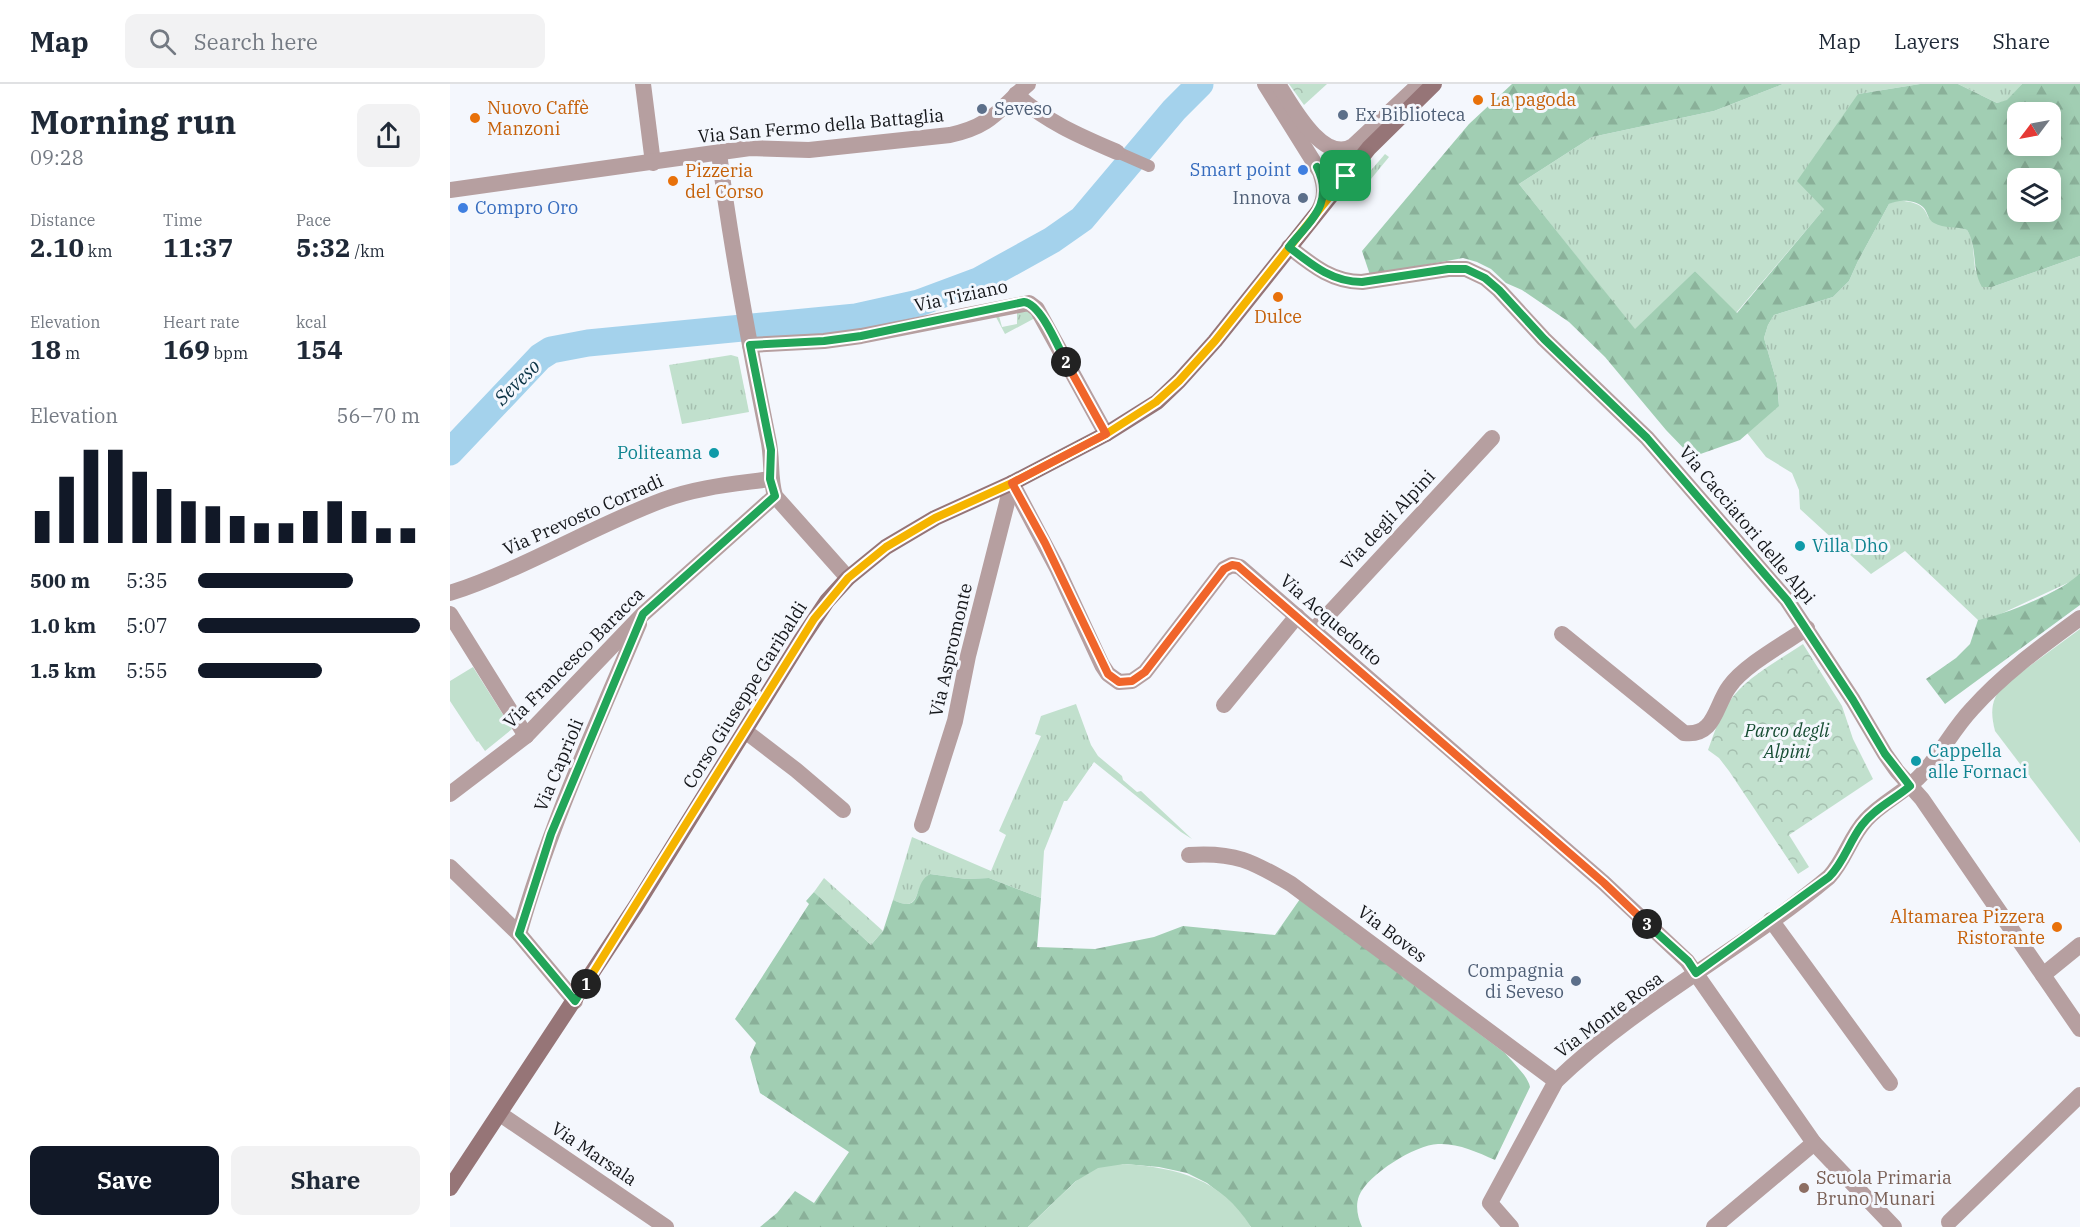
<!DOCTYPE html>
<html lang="en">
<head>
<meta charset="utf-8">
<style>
	body { margin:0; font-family:"IBM Plex Serif",serif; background:#f2f2f3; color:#1f2937; height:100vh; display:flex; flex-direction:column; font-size:22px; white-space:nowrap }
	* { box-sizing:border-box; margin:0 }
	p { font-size:20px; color:#747a83 }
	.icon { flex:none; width:33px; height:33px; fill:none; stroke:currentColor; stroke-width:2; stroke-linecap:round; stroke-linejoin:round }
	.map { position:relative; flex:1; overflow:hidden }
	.details { display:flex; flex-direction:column; background:#fff; width:450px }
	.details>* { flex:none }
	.needle { width:39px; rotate:238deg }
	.buttons { position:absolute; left:1557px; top:18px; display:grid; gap:12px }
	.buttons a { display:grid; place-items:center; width:54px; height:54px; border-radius:12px; background:#fff; box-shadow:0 3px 15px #0003; font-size:30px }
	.pin { position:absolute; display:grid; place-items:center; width:51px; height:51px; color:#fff; margin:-26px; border-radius:12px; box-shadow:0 3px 9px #0006 }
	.km { position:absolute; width:30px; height:30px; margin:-15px; border-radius:50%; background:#222; color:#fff; font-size:16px; line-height:30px; text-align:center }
	.round { display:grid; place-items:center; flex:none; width:63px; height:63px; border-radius:12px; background:#f2f2f3 }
	.summary { display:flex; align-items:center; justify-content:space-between; height:102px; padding:0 30px }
	h1 { font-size:33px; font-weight:700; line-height:45px }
	.stats { display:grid; grid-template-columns:repeat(3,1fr); gap:9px; height:102px; padding:6px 30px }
	.stats div { display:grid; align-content:center }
	.stats b { font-size:26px; font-weight:700 }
	.stats small { font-size:16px; font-weight:400 }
	.stats p { font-size:16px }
	.chart { height:168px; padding:12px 30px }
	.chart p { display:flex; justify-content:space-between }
	.chart svg { width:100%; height:108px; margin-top:6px; stroke:#111827; stroke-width:6 }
	.primary-button { display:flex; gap:12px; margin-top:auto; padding:12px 30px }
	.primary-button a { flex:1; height:69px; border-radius:12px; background:#111827; color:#fff; font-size:24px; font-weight:700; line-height:69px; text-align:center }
	.primary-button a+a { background:#f2f2f3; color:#1f2937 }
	ul { padding:0 30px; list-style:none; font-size:20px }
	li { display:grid; grid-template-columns:96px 72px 1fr; align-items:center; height:45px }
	li i { height:15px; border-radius:8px; background:#111827 }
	header { display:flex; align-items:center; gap:36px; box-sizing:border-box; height:84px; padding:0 30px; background:#fff; border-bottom:2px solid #e0e1e3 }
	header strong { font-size:28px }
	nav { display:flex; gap:33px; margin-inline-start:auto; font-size:21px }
	.search { width:420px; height:54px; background:#f2f2f3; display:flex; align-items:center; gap:15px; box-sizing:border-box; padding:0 21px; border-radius:12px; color:#747a83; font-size:22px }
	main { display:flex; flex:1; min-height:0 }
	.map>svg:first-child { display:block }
	.grass { fill:url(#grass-tufts) }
	.forest { fill:url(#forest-firs); fill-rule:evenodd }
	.park { fill:url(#park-crowns) }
	.pitch { fill:#c1e0cd }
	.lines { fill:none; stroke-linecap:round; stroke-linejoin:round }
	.river { stroke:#a4d2ec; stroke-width:27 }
	.pedestrian { stroke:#b69fa0; stroke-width:12 }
	.minor { stroke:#b69fa0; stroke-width:16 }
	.tertiary { stroke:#b69fa0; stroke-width:16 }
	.secondary { stroke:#967577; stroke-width:16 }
	.split-1-casing { stroke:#fff; stroke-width:12 }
	.split-2-casing { stroke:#fff; stroke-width:12 }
	.split-3-casing { stroke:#fff; stroke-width:12 }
	.split-4-casing { stroke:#fff; stroke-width:12 }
	.split-1 { stroke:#f5b400; stroke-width:8 }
	.split-2 { stroke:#22a559; stroke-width:8 }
	.split-3 { stroke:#f0652b; stroke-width:8 }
	.split-4 { stroke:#22a559; stroke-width:8 }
	.food-dot { fill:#e8710a; stroke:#f4f7fd; stroke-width:2 }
	.service-dot { fill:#5c6f8a; stroke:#f4f7fd; stroke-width:2 }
	.shop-dot { fill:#3f7fe0; stroke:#f4f7fd; stroke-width:2 }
	.culture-dot { fill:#0f9aa8; stroke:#f4f7fd; stroke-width:2 }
	.education-dot { fill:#8d6e63; stroke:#f4f7fd; stroke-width:2 }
	.labels { text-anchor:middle; stroke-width:6; stroke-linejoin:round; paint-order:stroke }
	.food-label { font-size:18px; fill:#c56008; stroke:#f4f7fd; text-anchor:start }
	.service-label { font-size:18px; fill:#4e5e75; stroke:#f4f7fd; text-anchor:start }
	.street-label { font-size:18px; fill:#14161a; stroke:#f4f7fd }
	.shop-label { font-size:18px; fill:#366cbe; stroke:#f4f7fd; text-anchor:end }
	.culture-label { font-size:18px; fill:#0d838f; stroke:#f4f7fd; text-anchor:start }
	.park-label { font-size:18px; font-style:italic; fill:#174d33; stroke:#f4f7fd }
	.education-label { font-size:18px; fill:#785e54; stroke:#f4f7fd; text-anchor:start }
	.water-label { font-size:20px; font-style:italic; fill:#0a3244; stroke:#f4f7fd }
</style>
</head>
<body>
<header>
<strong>Map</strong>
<div class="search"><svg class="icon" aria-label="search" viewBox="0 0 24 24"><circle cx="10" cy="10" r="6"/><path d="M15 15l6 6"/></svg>Search here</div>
<nav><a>Map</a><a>Layers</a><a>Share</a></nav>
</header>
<main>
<section class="details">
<div class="summary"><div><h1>Morning run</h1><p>09:28</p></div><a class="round"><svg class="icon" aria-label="share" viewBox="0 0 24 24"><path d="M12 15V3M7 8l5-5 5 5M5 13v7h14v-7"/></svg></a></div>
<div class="stats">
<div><p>Distance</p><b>2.10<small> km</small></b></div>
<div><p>Time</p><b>11:37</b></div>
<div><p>Pace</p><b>5:32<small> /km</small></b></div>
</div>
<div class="stats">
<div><p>Elevation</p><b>18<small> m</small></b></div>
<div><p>Heart rate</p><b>169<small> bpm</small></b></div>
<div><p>kcal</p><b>154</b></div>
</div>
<div class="chart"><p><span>Elevation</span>56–70 m</p>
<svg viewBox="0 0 160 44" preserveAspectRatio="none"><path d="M5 44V31M15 44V17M25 44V6M35 44V6M45 44V15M55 44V22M65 44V27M75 44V29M85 44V33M95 44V36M105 44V36M115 44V31M125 44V27M135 44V31M145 44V38M155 44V38"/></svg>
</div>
<ul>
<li><b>500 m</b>5:35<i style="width:70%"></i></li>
<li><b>1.0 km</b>5:07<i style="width:100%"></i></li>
<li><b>1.5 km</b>5:55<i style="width:56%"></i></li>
</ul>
<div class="primary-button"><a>Save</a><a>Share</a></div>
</section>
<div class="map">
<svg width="1630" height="1143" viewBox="0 0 1630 1143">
	<defs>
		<pattern id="grass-tufts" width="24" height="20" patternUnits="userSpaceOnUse" patternTransform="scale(1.5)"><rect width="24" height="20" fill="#c1e0cd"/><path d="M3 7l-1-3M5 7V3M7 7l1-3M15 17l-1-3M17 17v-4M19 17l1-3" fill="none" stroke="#a5bfaf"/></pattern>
		<pattern id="forest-firs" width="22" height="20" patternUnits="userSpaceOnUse" patternTransform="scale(1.5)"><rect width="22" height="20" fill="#a1ceb3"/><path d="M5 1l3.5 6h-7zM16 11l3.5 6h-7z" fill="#8ab099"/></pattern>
		<pattern id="park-crowns" width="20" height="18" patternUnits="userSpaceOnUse" patternTransform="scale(1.5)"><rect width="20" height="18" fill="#c1e0cd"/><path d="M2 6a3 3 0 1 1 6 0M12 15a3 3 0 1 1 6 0" fill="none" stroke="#a5bfaf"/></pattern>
	</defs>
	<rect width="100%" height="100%" fill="#f4f7fd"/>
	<g class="grass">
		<path d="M1333,0H1470L1408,10L1375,124L1286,229L1245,187L1185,246L1069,100L1142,53L1264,27Z"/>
		<path d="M1508,0H1572L1557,17L1547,19Z"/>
		<path d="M935,70L939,73L903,117L898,113Z"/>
		<path d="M1446,116C1461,118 1473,118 1478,133L1496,142L1508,143L1517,146L1522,154L1525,185L1533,203H1542L1630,172V489L1624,496L1542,534L1528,536L1455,467L1421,490L1350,425L1349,406L1342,389L1316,373L1297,349L1329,321L1327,299L1314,254L1318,241L1324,231L1383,213L1399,197L1408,177L1439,120Z"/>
		<path d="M578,226L585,234L555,250L546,233L549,232L552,243L567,240V228Z"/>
		<path d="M281,271L288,273L299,328L232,340L219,281Z"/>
		<path d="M626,620L641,661L648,672L672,692L673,696L687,708L691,707L742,755L731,748L644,678L617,717H614L594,767L591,814L539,794L516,795L480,790C462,803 473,830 443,816L462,753L541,787L556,751L549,747L591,652L585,650L591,632Z"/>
		<path d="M374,794L433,847L421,861L364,808Z"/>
	</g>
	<g class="forest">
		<path d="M1062,0H1333L1264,27L1142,53L1069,100L1185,245L1245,187L1287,229L1374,125L1347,97L1408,10L1470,0H1508L1547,19L1557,16L1572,0H1630V172L1542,203H1532C1521,185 1528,163 1517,146C1507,142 1494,145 1484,139C1478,136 1478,129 1474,124C1466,115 1448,115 1439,120L1408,177L1399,197L1383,213L1324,231L1318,241L1314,254L1327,299L1329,322L1290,356L1242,373L1216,346L1155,273L1119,238L1072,206L1056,199L1041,185L1027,178L1013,174L920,191L912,167L1019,40ZM1568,28H1600V62H1568ZM1568,94H1600V128H1568Z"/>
		<path d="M1630,489V521L1495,620L1476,595L1506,574L1520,560L1528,536C1552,532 1614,507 1630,489Z"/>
		<path d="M480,790L516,795L539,794L591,814L587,863L645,865L704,853L733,842L825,851L850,815L1055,969C1063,979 1078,992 1080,1003L1045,1076C1027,1068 1008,1059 988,1060C965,1061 918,1090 909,1112C905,1122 908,1134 912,1143H801L777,1115L757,1099L737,1089L709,1083L674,1080L626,1097L578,1143H310L327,1129L345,1107L364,1119L399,1068L310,1009L300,973L306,959L285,935L359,820L356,817L364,808L421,861L433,847L443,816C475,831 461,800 480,790Z"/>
	</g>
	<g class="park">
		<path d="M839,0H877L854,21Z"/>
		<path d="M1353,560L1392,622L1403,655L1423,695L1339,751L1359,783L1348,790L1279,687L1269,674L1258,666C1264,650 1269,633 1279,618C1296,593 1328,577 1353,560Z"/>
	</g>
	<g class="pitch">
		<path d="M1630,545V759L1545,647C1540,627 1541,614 1555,600Z"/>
		<path d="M23,583L62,645L35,667L28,657L27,658L0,617V597Z"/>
		<path d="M674,1080C728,1084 770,1094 801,1143H578L626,1097L648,1084Z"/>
	</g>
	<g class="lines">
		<path class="river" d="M0,368L90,273L101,266L138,259L406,233L469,219L528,197L602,156L632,135L724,26L750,0"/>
		<path class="pedestrian" d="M667,68L699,82"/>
		<g class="minor">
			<path d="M193,0L203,79"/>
			<path d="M566,10C594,37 632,53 667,68"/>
			<path d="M269,69C281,164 299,259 318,354C323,375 319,391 325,412L398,494"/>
			<path d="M0,106L300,64L359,66L500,51C542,42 548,26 578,0"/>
			<path d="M300,261L374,257L411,252L579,219L587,225L656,350"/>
			<path d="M562,399L607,484L652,581L658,590L669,598L682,597L695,588L774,485L782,481L790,483L1154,799L1237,877L1364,1059L1444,1143"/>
			<path d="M0,509C74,485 141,443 213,416C247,403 285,400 320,395"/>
			<path d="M0,530L76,652"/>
			<path d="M864,546L1042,354"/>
			<path d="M1112,550L1234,649C1265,653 1265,622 1279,603C1293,582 1335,559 1357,544"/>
			<path d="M774,621L847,532"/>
			<path d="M295,647L346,686L393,726"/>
			<path d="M0,710L76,652L193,530L325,412"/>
			<path d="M472,741L505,637L518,572L562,399"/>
			<path d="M739,771C785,768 802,777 841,800L1106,997"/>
			<path d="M0,783L69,850L125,917"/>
			<path d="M1321,836L1440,999"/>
			<path d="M69,850C99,743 146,642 189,540"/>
			<path d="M1593,891L1630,861"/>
			<path d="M50,1030L216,1143"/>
			<path d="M1499,1138L1630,1011"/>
			<path d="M1061,1143L1040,1119L1106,997C1188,918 1292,866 1379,793C1395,776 1400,753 1416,736C1432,718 1456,708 1472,690C1491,670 1503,645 1522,625C1554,589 1592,562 1630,534"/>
			<path d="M1264,1143L1364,1059"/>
		</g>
		<g class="tertiary">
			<path d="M815,0L870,88C875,102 876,112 869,126"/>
			<path d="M828,0C841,20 873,81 903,62L962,7L974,0"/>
			<path d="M839,163C862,181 882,198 912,198L998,185H1016L1035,194L1049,206L1094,255L1197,354L1337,516L1403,616L1435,670L1447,687L1472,715L1630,945"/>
		</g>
		<path class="secondary" d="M0,1104L186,822L351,556L377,517L398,494L436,463L485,434L562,399L656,350L707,318L729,297L765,257L919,64L984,0"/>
	</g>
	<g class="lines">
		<g class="split-1-casing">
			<path id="split-1" d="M136,900L364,535L398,494L436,463L485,434L562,399L656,350L706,318L729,297L765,257L896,92"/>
		</g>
		<g class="split-2-casing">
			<path id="split-2" d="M136,900L125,917L69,850L101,750L193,530L325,412L320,395L321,366L300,261L374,257L411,252L574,218C591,220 608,263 616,278"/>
		</g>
		<g class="split-3-casing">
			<path id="split-3" d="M616,278L656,350L562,399L595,459L658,590L669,598L682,597L695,588L774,485L782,481L788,482L1154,799L1197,840"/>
		</g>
		<g class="split-4-casing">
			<path id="split-4" d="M896,92C883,102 874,95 867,83C885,119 860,137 839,163C862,181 882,198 912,198L998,185H1016L1035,194L1049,206L1094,255L1197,354L1337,516L1403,616L1435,670L1460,702C1445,715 1425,724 1412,741C1399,758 1394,778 1379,793L1246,889L1238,877L1197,840"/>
		</g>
		<use href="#split-1" class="split-1"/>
		<use href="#split-2" class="split-2"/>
		<use href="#split-3" class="split-3"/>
		<use href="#split-4" class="split-4"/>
	</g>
	<g class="food-dot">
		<circle cx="1028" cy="16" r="6"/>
		<circle cx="25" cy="34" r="6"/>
		<circle cx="223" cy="97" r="6"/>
		<circle cx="828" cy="213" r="6"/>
		<circle cx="1607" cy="843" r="6"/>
	</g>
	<g class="service-dot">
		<circle cx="532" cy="25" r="6"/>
		<circle cx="893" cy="31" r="6"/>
		<circle cx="853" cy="114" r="6"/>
		<circle cx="1126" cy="897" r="6"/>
	</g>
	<g class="shop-dot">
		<circle cx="853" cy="86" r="6"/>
		<circle cx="13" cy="124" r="6"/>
	</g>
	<g class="culture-dot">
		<circle cx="264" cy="369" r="6"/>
		<circle cx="1350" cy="462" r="6"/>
		<circle cx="1466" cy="677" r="6"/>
	</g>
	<circle class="education-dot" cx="1354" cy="1104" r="6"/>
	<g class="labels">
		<g class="food-label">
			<text x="1040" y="22">La pagoda</text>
			<text x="37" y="30">Nuovo Caffè<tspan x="37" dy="21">Manzoni</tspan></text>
			<text x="235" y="93">Pizzeria<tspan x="235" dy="21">del Corso</tspan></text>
			<text x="828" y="239" text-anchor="middle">Dulce</text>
			<text x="1595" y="839" text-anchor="end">Altamarea Pizzera<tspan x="1595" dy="21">Ristorante</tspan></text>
		</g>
		<g class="service-label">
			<text x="544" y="31">Seveso</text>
			<text x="905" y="37">Ex Biblioteca</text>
			<text x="841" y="120" text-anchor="end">Innova</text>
			<text x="1114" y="893" text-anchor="end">Compagnia<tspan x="1114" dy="21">di Seveso</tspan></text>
		</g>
		<g class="street-label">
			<text transform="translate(371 42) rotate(-5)" y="6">Via San Fermo della Battaglia</text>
			<text transform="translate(511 212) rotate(-12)" y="6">Via Tiziano</text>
			<text transform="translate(133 431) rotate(-24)" y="6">Via Prevosto Corradi</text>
			<text transform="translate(938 436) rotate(-47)" y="6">Via degli Alpini</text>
			<text transform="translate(1297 441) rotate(50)" y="6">Via Cacciatori delle Alpi</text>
			<text transform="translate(881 536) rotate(41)" y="6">Via Acquedotto</text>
			<text transform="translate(501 566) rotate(-77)" y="6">Via Aspromonte</text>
			<text transform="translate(124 574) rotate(-45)" y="6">Via Francesco Baracca</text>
			<text transform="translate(295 611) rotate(-58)" y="6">Corso Giuseppe Garibaldi</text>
			<text transform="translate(109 681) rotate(-67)" y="6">Via Caprioli</text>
			<text transform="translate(942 850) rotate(37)" y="6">Via Boves</text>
			<text transform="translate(1159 931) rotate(-37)" y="6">Via Monte Rosa</text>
			<text transform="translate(144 1070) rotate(34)" y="6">Via Marsala</text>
		</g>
		<g class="shop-label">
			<text x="841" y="92">Smart point</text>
			<text x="25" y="130" text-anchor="start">Compro Oro</text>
		</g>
		<g class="culture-label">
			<text x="252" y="375" text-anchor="end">Politeama</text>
			<text x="1362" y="468">Villa Dho</text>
			<text x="1478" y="673">Cappella<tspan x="1478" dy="21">alle Fornaci</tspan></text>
		</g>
		<g class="park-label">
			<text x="1337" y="653">Parco degli<tspan x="1337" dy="21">Alpini</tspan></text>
		</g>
		<g class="education-label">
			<text x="1366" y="1100">Scuola Primaria<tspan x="1366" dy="21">Bruno Munari</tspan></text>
		</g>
		<g class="water-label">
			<text transform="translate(67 298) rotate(-45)" y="7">Seveso</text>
		</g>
	</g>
</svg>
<div class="buttons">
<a><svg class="needle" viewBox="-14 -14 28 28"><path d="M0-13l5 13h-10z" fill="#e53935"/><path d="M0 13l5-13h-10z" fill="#747a83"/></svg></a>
<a><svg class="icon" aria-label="layers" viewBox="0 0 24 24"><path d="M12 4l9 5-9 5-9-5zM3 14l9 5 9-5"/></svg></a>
</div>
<div class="pin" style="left:896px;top:92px;background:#1e9e55"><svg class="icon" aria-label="arrive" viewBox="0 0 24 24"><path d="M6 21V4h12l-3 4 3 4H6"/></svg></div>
<b class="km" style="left:136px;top:900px">1</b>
<b class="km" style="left:616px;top:278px">2</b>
<b class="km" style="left:1197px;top:840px">3</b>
</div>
</main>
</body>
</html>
